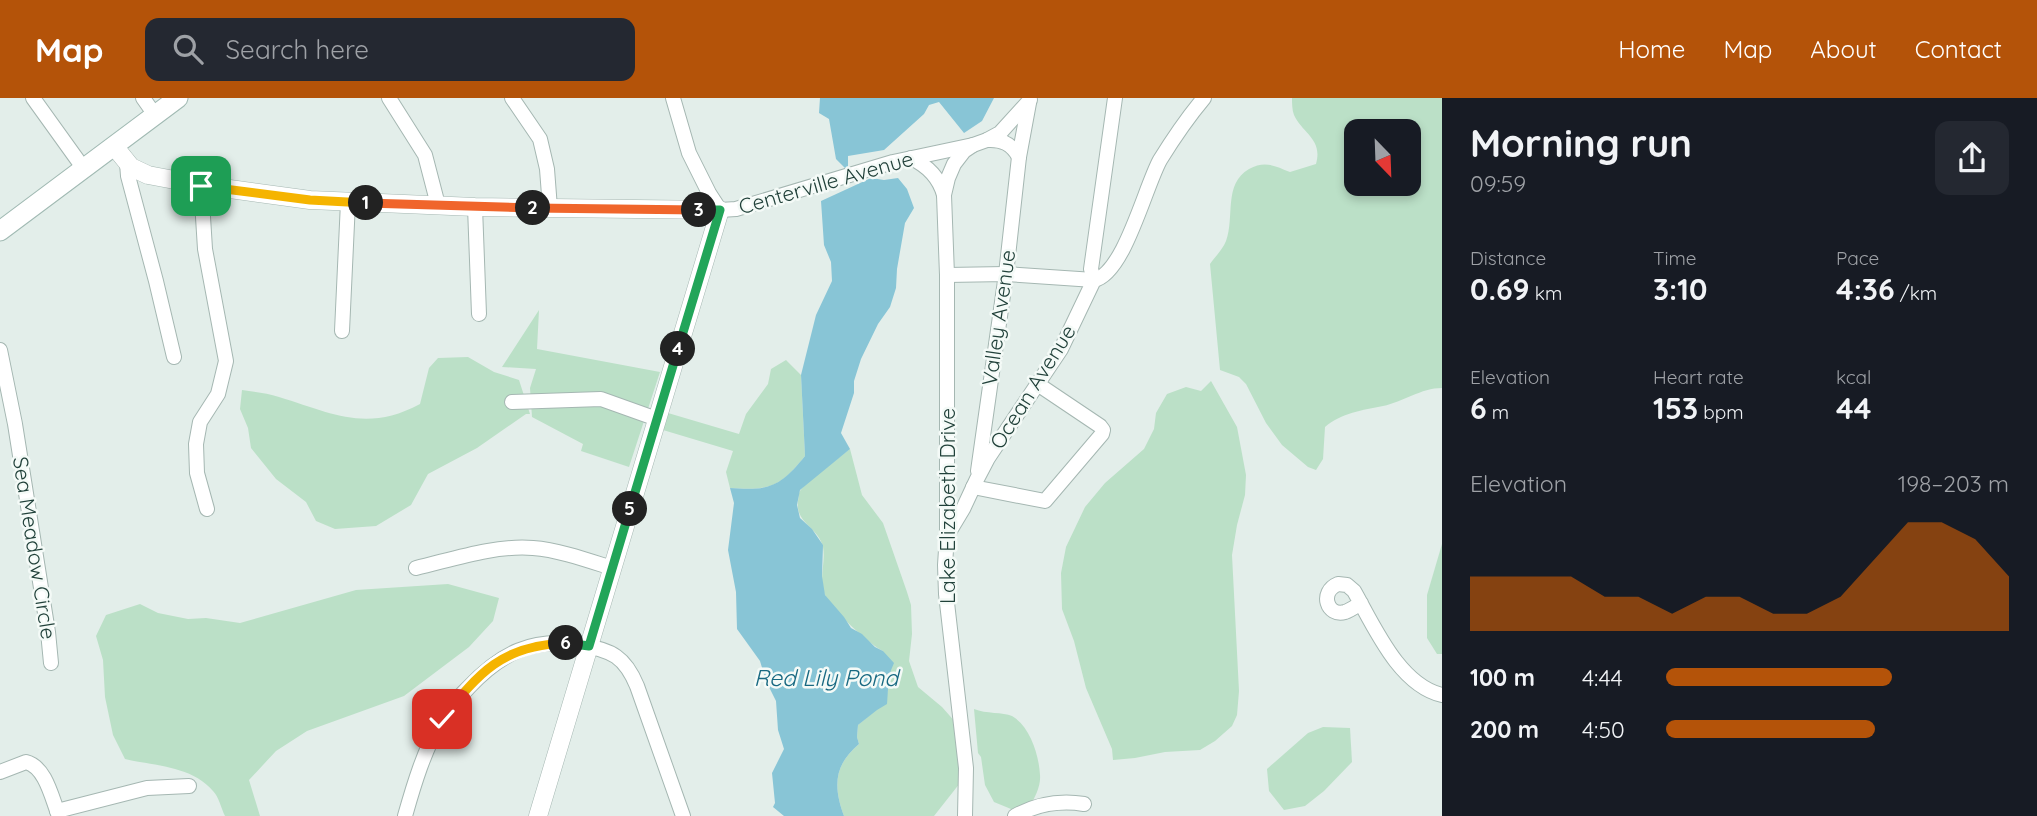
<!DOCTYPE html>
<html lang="en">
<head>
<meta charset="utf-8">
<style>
	body { margin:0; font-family:Quicksand,sans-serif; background:#242831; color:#f1f3f6; height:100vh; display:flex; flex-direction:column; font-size:26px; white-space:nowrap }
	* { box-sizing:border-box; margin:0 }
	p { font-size:23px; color:#9ea1a6 }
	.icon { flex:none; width:38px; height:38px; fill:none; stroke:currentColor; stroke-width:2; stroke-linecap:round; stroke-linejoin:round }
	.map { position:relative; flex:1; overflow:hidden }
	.drawer { display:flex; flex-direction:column; background:#171b24; width:595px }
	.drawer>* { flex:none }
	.needle { width:46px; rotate:157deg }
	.tools { position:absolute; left:1344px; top:21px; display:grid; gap:14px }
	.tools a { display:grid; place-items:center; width:77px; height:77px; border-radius:14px; background:#171b24; box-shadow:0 4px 10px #0003; font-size:35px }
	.pin { position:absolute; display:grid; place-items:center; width:60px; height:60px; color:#fff; margin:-30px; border-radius:14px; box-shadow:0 4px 10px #0006 }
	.km { position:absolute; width:35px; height:35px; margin:-18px; border-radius:50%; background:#222; color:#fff; font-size:19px; line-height:35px; text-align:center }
	.round { display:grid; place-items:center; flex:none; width:74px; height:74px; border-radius:14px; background:#242831 }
	.headline { display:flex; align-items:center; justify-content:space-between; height:119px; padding:0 28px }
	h1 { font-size:38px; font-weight:800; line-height:52px }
	.stats { display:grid; grid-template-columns:repeat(3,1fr); gap:10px; height:119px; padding:7px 28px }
	.stats div { display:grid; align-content:center }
	.stats b { font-size:30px; font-weight:800 }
	.stats small { font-size:19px; font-weight:400 }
	.stats p { font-size:19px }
	.chart { height:196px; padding:14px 28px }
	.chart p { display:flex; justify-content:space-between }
	.chart svg { width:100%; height:126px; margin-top:7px; fill:#b45309; opacity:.7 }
	ul { padding:0 28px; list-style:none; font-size:23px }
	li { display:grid; grid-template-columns:112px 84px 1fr; align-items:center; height:52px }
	li i { height:18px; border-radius:9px; background:#b45309 }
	header { display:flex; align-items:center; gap:42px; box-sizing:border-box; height:98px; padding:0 35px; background:#b45309; color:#fff }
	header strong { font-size:33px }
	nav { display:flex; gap:38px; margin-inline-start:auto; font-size:24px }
	.search { width:490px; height:63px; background:#242831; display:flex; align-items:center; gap:18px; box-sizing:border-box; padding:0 24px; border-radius:14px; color:#9ea1a6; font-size:26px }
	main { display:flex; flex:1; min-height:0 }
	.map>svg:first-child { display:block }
	.green { fill:#bbe0c7; fill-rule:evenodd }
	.water { fill:#88c5d6 }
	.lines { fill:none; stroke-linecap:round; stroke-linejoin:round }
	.minor-casing { stroke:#a5b7b2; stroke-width:16 }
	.tertiary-casing { stroke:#a5b7b2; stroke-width:19 }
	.secondary-casing { stroke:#a1bab3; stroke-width:21 }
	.minor { stroke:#fff; stroke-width:14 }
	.tertiary { stroke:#fff; stroke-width:18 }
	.secondary { stroke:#fff; stroke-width:19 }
	.split-1-casing { stroke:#fff; stroke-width:14 }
	.split-2-casing { stroke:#fff; stroke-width:14 }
	.split-3-casing { stroke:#fff; stroke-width:14 }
	.split-4-casing { stroke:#fff; stroke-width:14 }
	.split-5-casing { stroke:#fff; stroke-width:14 }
	.split-6-casing { stroke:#fff; stroke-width:14 }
	.split-7-casing { stroke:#fff; stroke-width:14 }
	.split-1 { stroke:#f5b400; stroke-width:9 }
	.split-2 { stroke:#f0652b; stroke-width:9 }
	.split-3 { stroke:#f0652b; stroke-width:9 }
	.split-4 { stroke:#22a559; stroke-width:9 }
	.split-5 { stroke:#22a559; stroke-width:9 }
	.split-6 { stroke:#22a559; stroke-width:9 }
	.split-7 { stroke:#f5b400; stroke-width:9 }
	.labels { text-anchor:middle; stroke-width:5; stroke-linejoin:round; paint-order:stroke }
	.street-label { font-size:21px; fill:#21413a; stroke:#f4faf7 }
	.water-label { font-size:23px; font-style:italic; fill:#176881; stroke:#f4faf7 }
</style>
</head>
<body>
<header>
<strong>Map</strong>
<div class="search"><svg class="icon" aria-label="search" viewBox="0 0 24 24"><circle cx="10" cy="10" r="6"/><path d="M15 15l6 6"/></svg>Search here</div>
<nav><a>Home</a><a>Map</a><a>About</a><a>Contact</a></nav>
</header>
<main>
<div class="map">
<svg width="1442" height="718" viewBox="0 0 1442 718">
	<rect width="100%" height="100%" fill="#e3eeea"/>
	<g class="green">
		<path d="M1292,0H1442V290C1421,290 1403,304 1383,308C1363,312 1341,315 1325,329L1323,361L1316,372L1308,369L1282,347L1266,325L1246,286L1239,279L1220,272L1210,166C1215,159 1223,151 1226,143C1235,119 1223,86 1249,71C1265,62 1275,68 1290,74L1316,66C1323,41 1303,36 1294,17C1292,12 1292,5 1292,0ZM1356,33H1409V86H1356Z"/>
		<path d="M539,212L537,251L660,274L629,369L581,353L583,346L532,319L530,290L536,271L502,269Z"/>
		<path d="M468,259L494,274L519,282L530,316H526L477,350L428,376L411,407L376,428L335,431L316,423L306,404L276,381L251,350L248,330L240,311L242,292C254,294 267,295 279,299C332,315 366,335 420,306L429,270L438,260Z"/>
		<path d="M786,262L801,277L805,358C780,389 770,393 730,390L726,374L733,353L663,332L668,315L739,336L746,316L768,286L771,271Z"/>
		<path d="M1211,283L1237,329L1246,377L1245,397L1237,427L1232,457L1239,593L1237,617L1232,628L1215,643L1200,652L1165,654L1135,660L1113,662L1112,651L1086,590L1074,543L1062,511L1061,475L1066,449L1085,409L1105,385L1144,351L1154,331L1156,315L1167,296L1186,289L1201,293Z"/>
		<path d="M850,351L862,397L883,425L907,494L911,507L912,536L909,563L918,589L942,609L957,626L960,685L934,718H844C833,688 834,667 859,646L857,639L858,627C891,600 894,595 883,553C870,547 831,511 825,497C818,482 826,465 823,449C819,430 795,425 798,403C799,400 798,396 800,393C804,386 841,358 850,351Z"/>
		<path d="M1442,446V556H1437L1427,540V497Z"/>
		<path d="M448,486L499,500L493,523L469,549L404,598L307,633L276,653L249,682L260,718H225C221,710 219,699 213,693C192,668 155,668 125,661L113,637L105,599L103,562L96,538L106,517L140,506L158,515L188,521L206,520L240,525L356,492Z"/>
		<path d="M974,611C986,616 1003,614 1012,618C1030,628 1039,657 1040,677C1041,688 1035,699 1030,708L1011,711L994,704L985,687L981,659L978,655Z"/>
		<path d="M1323,629L1350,630L1352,664L1324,693L1305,708L1284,712L1269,693L1267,671L1308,635Z"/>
	</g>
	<g class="water">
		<path d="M820,0H994L982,23L964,35L939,4L929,7L924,16L884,52L848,58V69L846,71L836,61L829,21L819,15Z"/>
		<path d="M871,80L884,82L898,80L907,91L914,110L905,125L897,171L896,190L890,209L878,226L861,261L854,283V295L841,335L850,351L800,392L797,407L800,420L812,431L823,447L822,478L825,497L844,519L851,530L862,536L875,549L883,553L894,565L889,577L887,606L877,612L858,627L857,639L859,646C834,667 833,688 844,718H784L773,709L775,705L772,675L784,651L778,632L776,603L766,583L760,563L737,531L736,494L728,452L734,405L730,390C769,393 780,389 805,358L801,277L816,217L832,183L831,164L824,147L821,103Z"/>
	</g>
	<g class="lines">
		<g class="minor-casing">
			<g id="minor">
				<path d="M33,0L84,71"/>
				<path d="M143,0L155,17"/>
				<path d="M389,0L425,57L438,107"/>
				<path d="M512,0L540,41L547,71L550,110"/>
				<path d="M673,0L689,55L709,95L720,112L736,111L893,64L973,47L987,42L1000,35L1030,2"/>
				<path d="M987,42C1002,41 1012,46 1019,59"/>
				<path d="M911,60C928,68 939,79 944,97"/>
				<path d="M127,65L128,78L156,183L174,259"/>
				<path d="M201,87L205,151L226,263L218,296L200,324L196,346L197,375L207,411"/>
				<path d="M475,109L479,216"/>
				<path d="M947,177L1006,176L1094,182"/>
				<path d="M1094,182L1091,171L1115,0"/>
				<path d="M342,233L348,104"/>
				<path d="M0,252L15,326L48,534L51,565"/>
				<path d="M512,304L601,301L657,321"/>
				<path d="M978,373L1006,176L1019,59L1029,5"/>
				<path d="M973,389L1045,403L1102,336L1103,332L1100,328L1039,287"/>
				<path d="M948,436L963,411L977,381L988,360L1061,251L1094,182C1124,176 1145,89 1160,62C1173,41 1188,19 1204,0"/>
				<path d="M416,470C454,461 494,447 533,450C559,452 587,462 612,470"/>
				<path d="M1361,505C1356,508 1351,512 1345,514C1327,519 1319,494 1338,486L1347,487L1354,493C1374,528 1399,587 1442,597"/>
				<path d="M0,674L26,664C46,669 52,701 59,718"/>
				<path d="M57,713L147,690L189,688"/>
				<path d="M405,718C414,686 424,653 441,623C447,611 458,600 468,590C501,555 532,539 581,547C612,552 625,559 637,588L683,718"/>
				<path d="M965,718L966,670L946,496L945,467L947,437V177L944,97L948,80L954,66L964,53L973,47"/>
				<path d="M1015,718C1037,706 1059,702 1084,706"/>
			</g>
		</g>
		<g class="tertiary-casing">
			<path id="tertiary" d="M114,48L131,69L148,77L201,87L310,102L475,109L720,112L538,718"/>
		</g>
		<g class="secondary-casing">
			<path id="secondary" d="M0,133L178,0"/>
		</g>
		<use href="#minor" class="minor"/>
		<use href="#tertiary" class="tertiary"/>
		<use href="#secondary" class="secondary"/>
	</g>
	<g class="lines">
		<g class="split-1-casing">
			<path id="split-1" d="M201,88L310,102L366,105"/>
		</g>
		<g class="split-2-casing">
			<path id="split-2" d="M366,105L533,110"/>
		</g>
		<g class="split-3-casing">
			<path id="split-3" d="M533,110L699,112"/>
		</g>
		<g class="split-4-casing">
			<path id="split-4" d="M678,251L720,112H699"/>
		</g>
		<g class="split-5-casing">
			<path id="split-5" d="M630,411L678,251"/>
		</g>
		<g class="split-6-casing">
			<path id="split-6" d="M566,545L589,548L630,411"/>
		</g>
		<g class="split-7-casing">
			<path id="split-7" d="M442,621C479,575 502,547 566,545"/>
		</g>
		<use href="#split-1" class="split-1"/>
		<use href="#split-2" class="split-2"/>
		<use href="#split-3" class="split-3"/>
		<use href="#split-4" class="split-4"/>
		<use href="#split-5" class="split-5"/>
		<use href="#split-6" class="split-6"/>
		<use href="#split-7" class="split-7"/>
	</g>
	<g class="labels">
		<g class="street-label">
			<text transform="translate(826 85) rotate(-16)" y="7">Centerville Avenue</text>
			<text transform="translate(999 220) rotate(-82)" y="7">Valley Avenue</text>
			<text transform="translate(1033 289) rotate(-58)" y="7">Ocean Avenue</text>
			<text transform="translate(948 408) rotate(-90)" y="7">Lake Elizabeth Drive</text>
			<text transform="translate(34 450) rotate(81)" y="7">Sea Meadow Circle</text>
		</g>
		<g class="water-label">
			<text x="826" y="588">Red Lily Pond</text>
		</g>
	</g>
</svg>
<div class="tools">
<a><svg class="needle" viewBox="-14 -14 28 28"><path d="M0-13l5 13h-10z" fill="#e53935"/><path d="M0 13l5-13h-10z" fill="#9ea1a6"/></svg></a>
</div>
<div class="pin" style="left:201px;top:88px;background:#1e9e55"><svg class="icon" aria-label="arrive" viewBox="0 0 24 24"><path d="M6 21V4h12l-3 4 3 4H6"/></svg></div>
<div class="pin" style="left:442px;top:621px;background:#d93025"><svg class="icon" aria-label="check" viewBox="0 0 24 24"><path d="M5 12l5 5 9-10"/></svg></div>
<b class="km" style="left:366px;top:105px">1</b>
<b class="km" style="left:533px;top:110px">2</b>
<b class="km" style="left:699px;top:112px">3</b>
<b class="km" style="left:678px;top:251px">4</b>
<b class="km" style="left:630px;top:411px">5</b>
<b class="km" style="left:566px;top:545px">6</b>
</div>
<section class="drawer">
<div class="headline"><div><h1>Morning run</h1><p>09:59</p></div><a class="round"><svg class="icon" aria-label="share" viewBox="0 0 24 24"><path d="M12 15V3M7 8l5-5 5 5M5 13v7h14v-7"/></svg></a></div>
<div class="stats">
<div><p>Distance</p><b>0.69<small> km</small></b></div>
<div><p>Time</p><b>3:10</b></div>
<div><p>Pace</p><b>4:36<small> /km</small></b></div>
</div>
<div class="stats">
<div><p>Elevation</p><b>6<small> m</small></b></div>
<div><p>Heart rate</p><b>153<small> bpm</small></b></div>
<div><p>kcal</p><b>44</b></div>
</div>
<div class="chart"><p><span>Elevation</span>198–203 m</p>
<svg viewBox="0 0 160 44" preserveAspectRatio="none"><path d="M0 44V25L10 25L20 25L30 25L40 32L50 32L60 38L70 32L80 32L90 38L100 38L110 32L120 19L130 6L140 6L150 12L160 25V44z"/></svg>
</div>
<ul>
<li><b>100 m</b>4:44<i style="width:66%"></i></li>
<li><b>200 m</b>4:50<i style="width:61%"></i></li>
</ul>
</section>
</main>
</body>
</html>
